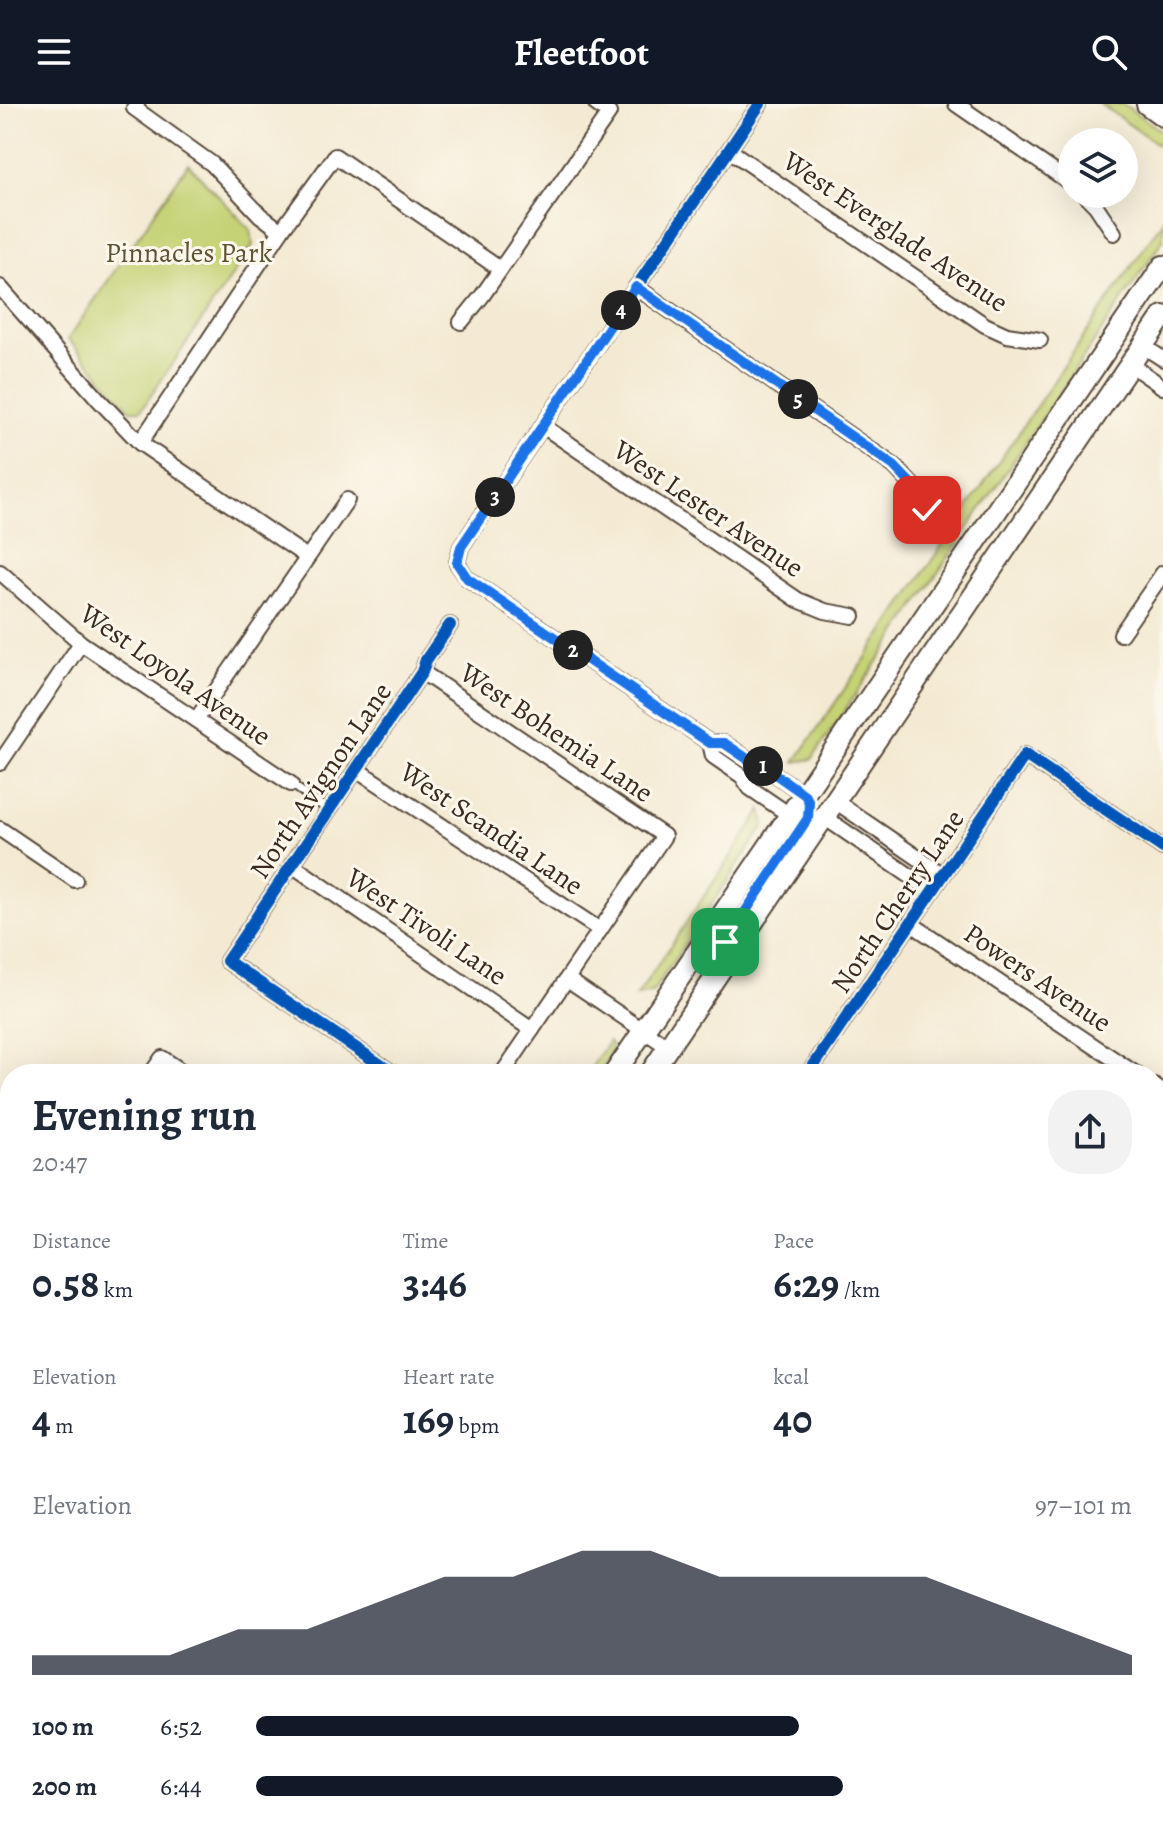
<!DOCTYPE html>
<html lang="en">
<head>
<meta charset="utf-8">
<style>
	body { margin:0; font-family:Alegreya,serif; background:#f2f2f3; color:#1f2937; height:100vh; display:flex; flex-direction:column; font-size:30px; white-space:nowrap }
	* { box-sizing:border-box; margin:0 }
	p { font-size:26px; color:#747a83 }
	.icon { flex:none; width:44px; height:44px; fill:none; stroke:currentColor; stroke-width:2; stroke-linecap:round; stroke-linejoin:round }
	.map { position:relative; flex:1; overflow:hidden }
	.sheet { position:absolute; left:0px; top:960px; width:1164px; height:768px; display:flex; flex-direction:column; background:#fff; border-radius:32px 32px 0 0; box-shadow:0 8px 32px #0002 }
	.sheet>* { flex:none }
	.buttons { position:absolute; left:1058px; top:24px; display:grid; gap:16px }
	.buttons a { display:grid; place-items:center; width:80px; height:80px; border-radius:50%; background:#fff; box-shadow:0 8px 32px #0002; font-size:40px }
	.pin { position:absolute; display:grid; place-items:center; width:68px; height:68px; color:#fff; margin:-34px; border-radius:16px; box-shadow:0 4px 12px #0006 }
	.km { position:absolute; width:40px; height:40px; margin:-20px; border-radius:50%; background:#222; color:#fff; font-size:22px; line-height:40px; text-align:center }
	.round { display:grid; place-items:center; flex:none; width:84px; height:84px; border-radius:32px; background:#f2f2f3 }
	.headline { display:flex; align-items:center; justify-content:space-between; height:136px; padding:0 32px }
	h1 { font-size:44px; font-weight:700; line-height:60px }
	.metrics { display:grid; grid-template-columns:repeat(3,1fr); gap:12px; height:136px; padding:8px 32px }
	.metrics div { display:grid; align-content:center }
	.metrics b { font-size:40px; font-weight:700 }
	.metrics small { font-size:22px; font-weight:400 }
	.metrics p { font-size:22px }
	.chart { height:224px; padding:16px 32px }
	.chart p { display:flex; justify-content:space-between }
	.chart svg { width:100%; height:144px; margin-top:8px; fill:#111827; opacity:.7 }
	ul { padding:0 32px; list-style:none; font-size:26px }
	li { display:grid; grid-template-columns:128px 96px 1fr; align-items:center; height:60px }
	li i { height:20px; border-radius:10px; background:#111827 }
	header { display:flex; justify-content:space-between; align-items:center; height:104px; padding:0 32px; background:#111827; color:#fff; font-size:36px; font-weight:700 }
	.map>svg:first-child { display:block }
	.green { fill:#c5d274; stroke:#807e49; stroke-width:2 }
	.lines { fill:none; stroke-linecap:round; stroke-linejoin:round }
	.service-casing { stroke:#574739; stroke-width:11 }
	.minor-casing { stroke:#574739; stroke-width:18 }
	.tertiary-casing { stroke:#574739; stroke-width:22 }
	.secondary-casing { stroke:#574739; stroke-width:24 }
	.primary-casing { stroke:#574739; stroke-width:26 }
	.service { stroke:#fff; stroke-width:7 }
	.minor { stroke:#fff; stroke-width:14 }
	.tertiary { stroke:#fff; stroke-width:18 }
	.secondary { stroke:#fff; stroke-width:20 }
	.primary { stroke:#fff; stroke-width:22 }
	.cycleway-casing { stroke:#fbf7ec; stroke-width:17 }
	.cycleway { stroke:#0057b8; stroke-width:12 }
	.route-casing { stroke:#fff; stroke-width:16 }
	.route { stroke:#1a73e8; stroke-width:10 }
	.labels { text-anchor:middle; stroke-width:6; stroke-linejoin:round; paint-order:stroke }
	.street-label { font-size:28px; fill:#3b2a1e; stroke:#fbf7ec }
	.park-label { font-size:28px; fill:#5e5434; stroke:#fbf7ec }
</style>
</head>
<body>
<header><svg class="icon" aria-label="menu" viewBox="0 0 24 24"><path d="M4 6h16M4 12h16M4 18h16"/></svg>Fleetfoot<svg class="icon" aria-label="search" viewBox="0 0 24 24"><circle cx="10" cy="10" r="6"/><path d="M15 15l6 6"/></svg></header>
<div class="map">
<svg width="1163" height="1728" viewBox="0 0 1163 1728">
	<rect width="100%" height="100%" fill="#fbf7ec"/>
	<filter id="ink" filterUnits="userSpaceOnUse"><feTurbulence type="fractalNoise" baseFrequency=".0125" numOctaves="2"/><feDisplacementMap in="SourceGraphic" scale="16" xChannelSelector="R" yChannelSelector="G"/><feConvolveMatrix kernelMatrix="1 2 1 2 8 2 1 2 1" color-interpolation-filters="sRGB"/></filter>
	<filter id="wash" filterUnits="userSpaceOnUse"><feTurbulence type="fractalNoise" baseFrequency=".006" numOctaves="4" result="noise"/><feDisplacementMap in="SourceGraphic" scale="32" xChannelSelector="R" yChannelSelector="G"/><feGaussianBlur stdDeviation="1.8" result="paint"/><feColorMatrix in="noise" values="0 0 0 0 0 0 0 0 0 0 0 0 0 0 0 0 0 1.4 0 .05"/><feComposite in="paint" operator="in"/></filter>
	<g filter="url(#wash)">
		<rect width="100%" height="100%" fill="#f4ead3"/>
		<g class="green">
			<path d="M1100,0H1123L1163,28V44Z"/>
			<path d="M188,60L251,126L253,141L141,306H130L68,235Z"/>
			<path d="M1163,116V136L812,655L795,658Z"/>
			<path d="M762,706L765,721L652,889L637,892Z"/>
			<path d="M609,937L612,942L608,956L598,970H587Z"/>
		</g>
	</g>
	<g filter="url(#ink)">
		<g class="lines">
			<g class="service-casing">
				<path id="service" d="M291,680L328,706"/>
			</g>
			<g class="minor-casing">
				<g id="minor">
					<path d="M137,0L134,4L212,60L260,111L281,127"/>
					<path d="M760,0L461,443L457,459L467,474L710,639H724L752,658L765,663L805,691"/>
					<path d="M956,0L1072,80"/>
					<path d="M729,46L985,221L1007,231L1040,236"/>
					<path d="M1084,90L1096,102L1114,129"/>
					<path d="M0,183L99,296L140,339L307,453"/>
					<path d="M636,183L894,362L914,383L927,406"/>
					<path d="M461,218L482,192L609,9L596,0"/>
					<path d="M1143,242L1163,255"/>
					<path d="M1131,261L1163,283"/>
					<path d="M543,322L798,496L825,507L853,512"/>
					<path d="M140,339L281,127L335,52L500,165"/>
					<path d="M0,468L81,539L291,680"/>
					<path d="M1121,530L1163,469"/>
					<path d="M422,568L664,732L502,970"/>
					<path d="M196,616L347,396"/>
					<path d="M710,639L713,652L742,672L750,684L791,712"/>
					<path d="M0,659L81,539"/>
					<path d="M356,665L600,826"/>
					<path d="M835,697L943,771"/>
					<path d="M824,713L932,787"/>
					<path d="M0,725L75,776"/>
					<path d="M292,761L532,926"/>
					<path d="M910,819L1136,970"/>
					<path d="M567,875L668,943"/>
					<path d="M151,970L162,954L186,970"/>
					<path d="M394,970L227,857L422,568L426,556L450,521"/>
					<path d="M808,970L1025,651L1163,744"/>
					<path d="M1154,982L1163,988"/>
					<path d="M0,1192L10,1178"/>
					<path d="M0,1265L10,1272"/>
					<path d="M1154,1299L1163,1300"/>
					<path d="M0,1359L10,1346"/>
					<path d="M0,1394L10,1379"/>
					<path d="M1154,1500L1163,1502"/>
					<path d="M702,1718L704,1728"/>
					<path d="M986,1718L999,1728"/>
				</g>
			</g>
			<g class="tertiary-casing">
				<g id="tertiary">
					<path d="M0,1394L10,1401"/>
					<path d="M1154,1635L1163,1637"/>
				</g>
			</g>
			<g class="secondary-casing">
				<g id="secondary">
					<path d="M614,970L1163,162"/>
					<path d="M650,970L1163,212"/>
					<path d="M102,1728L108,1718"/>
					<path d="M137,1728L144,1718"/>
				</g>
			</g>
			<g class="primary-casing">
				<path id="primary" d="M1148,0L1163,11"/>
			</g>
			<use href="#service" class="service"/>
			<use href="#minor" class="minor"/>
			<use href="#tertiary" class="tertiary"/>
			<use href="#secondary" class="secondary"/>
			<use href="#primary" class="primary"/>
			<g class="cycleway-casing">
				<g id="cycleway">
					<path d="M760,0L461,443L457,459L467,474L710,639H724L752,658L765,663L805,691"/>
					<path d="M394,970L227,857L422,568L426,556L450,521"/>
					<path d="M808,970L1025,651L1163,744"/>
				</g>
			</g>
			<use href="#cycleway" class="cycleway"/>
		</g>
	</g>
	<g class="lines" filter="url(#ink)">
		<g class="route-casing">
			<path id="route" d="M725,838L808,714L809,698L805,691L765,663L752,658L724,639H710L467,474L457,459L461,443L636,183L894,362L914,383L927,406"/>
		</g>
		<use href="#route" class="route"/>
	</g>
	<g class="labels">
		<g class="street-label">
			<text transform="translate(896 127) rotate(34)" y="10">West Everglade Avenue</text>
			<text transform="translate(709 404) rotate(34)" y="10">West Lester Avenue</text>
			<text transform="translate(176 570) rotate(35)" y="10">West Loyola Avenue</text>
			<text transform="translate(557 628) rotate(34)" y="10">West Bohemia Lane</text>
			<text transform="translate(320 676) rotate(-56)" y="10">North Avignon Lane</text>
			<text transform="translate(492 724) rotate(34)" y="10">West Scandia Lane</text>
			<text transform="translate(897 797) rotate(-56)" y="10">North Cherry Lane</text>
			<text transform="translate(427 822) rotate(34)" y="10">West Tivoli Lane</text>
			<text transform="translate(1038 873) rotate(34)" y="10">Powers Avenue</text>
		</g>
		<g class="park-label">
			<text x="189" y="158">Pinnacles Park</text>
		</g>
	</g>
</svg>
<div class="buttons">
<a><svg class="icon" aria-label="layers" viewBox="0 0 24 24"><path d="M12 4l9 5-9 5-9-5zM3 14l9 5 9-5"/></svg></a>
</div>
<div class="pin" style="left:725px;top:838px;background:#1e9e55"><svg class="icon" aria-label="arrive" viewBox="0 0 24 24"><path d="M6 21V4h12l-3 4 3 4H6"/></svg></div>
<div class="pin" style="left:927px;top:406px;background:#d93025"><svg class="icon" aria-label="check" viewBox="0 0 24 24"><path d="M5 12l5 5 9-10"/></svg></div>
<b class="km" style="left:763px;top:662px">1</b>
<b class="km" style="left:573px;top:546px">2</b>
<b class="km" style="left:495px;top:393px">3</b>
<b class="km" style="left:621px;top:206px">4</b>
<b class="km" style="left:798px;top:295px">5</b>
<section class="sheet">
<div class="headline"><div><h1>Evening run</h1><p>20:47</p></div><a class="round"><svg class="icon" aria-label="share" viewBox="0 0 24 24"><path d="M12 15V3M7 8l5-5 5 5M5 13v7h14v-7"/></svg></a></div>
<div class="metrics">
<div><p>Distance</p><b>0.58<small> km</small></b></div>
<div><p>Time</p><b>3:46</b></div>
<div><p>Pace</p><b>6:29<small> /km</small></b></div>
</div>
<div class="metrics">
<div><p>Elevation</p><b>4<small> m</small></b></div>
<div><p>Heart rate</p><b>169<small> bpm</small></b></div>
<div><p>kcal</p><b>40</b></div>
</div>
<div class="chart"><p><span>Elevation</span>97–101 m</p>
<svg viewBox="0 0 160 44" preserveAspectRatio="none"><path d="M0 44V38L10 38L20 38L30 30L40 30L50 22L60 14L70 14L80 6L90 6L100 14L110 14L120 14L130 14L140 22L150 30L160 38V44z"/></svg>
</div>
<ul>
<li><b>100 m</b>6:52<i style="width:62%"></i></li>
<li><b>200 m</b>6:44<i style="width:67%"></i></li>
</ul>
</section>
</div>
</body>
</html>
